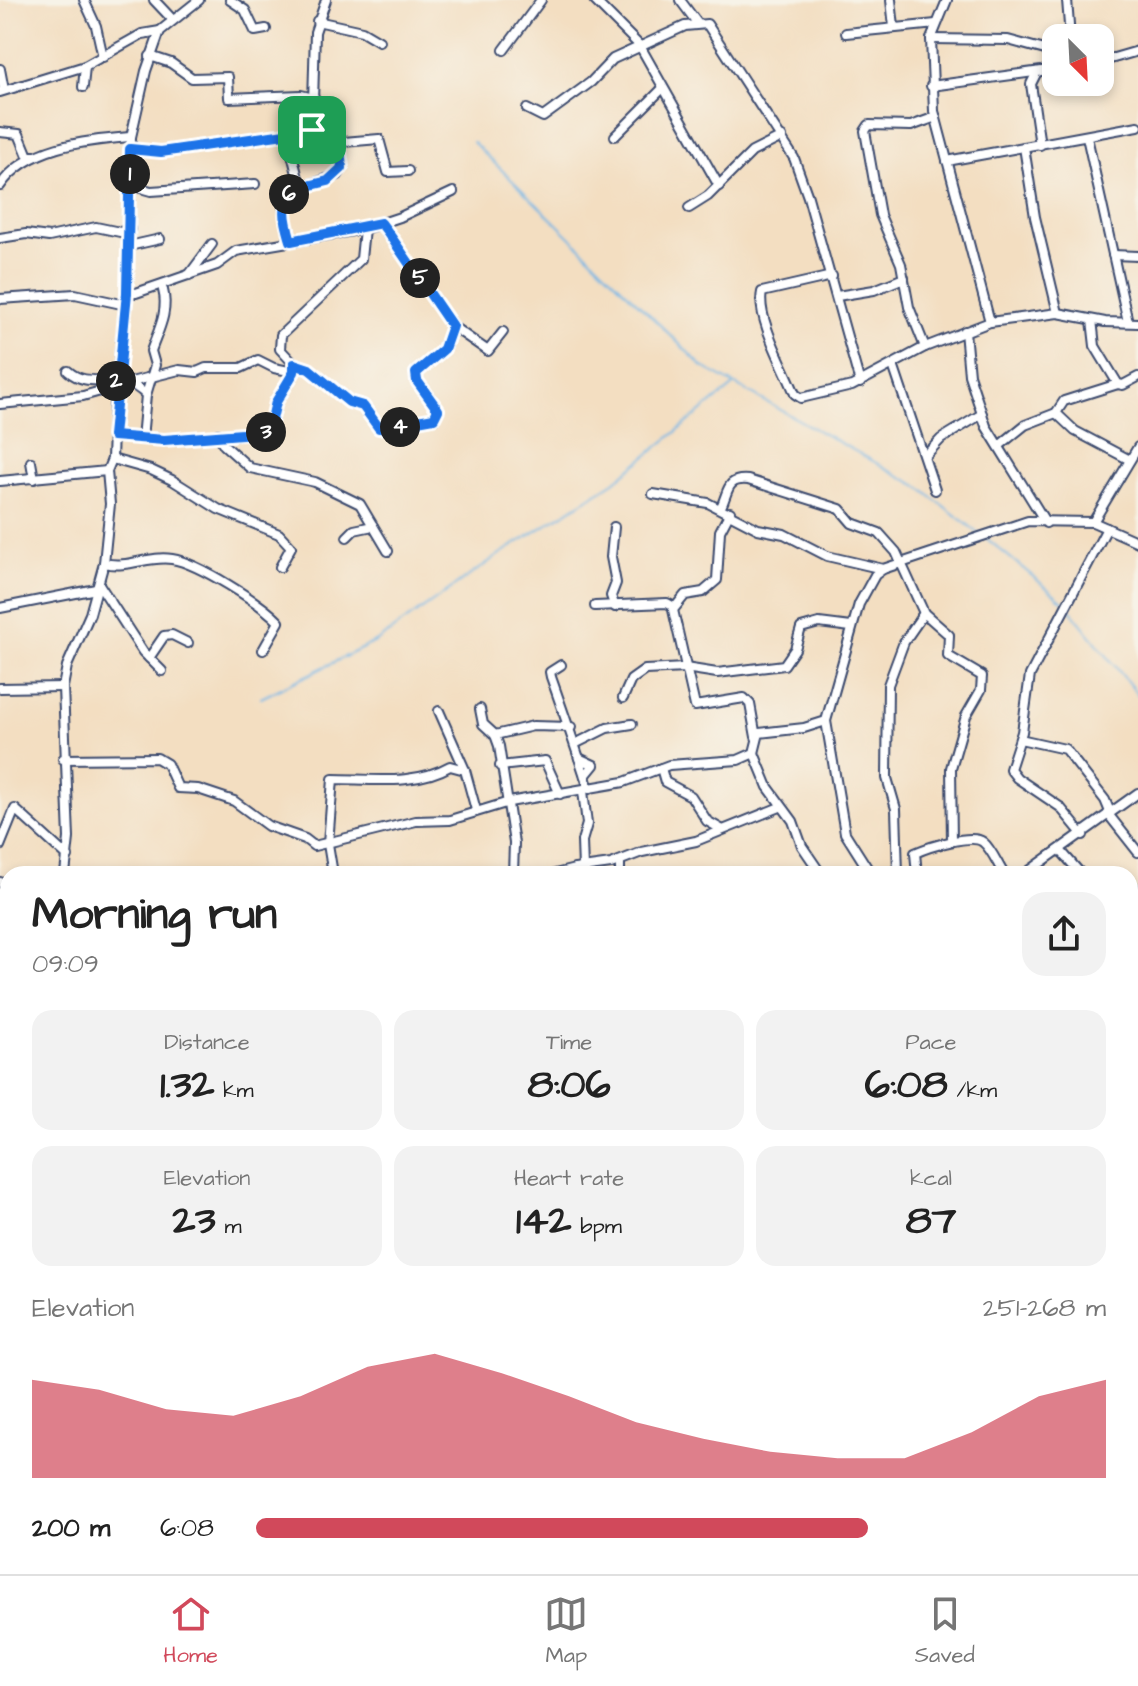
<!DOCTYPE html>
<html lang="en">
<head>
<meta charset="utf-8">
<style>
	body { margin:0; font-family:"Architects Daughter",sans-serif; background:#f2f2f2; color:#222; height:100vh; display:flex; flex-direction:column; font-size:30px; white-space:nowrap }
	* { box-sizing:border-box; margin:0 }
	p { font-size:26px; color:#767676 }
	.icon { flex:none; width:44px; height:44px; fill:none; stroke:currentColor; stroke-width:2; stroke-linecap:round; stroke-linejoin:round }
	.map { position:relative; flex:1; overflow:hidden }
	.panel { position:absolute; left:0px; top:866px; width:1138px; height:708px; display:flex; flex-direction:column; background:#fff; border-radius:24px 24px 0 0; box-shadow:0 4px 12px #0003 }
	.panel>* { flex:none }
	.needle { width:52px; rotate:156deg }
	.fabs { position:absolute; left:1042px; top:24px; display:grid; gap:16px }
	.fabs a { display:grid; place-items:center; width:72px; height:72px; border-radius:16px; background:#fff; box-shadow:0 4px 12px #0003; font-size:40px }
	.pin { position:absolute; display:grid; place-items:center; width:68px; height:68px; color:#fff; margin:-34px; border-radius:16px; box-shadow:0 4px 12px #0006 }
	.km { position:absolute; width:40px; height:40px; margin:-20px; border-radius:50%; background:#222; color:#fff; font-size:22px; line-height:40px; text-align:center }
	.round { display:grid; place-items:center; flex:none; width:84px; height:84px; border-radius:24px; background:#f2f2f2 }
	.headline { display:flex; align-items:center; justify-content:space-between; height:136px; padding:0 32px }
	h1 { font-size:44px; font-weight:700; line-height:60px }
	.metrics { display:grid; grid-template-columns:repeat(3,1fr); gap:12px; height:136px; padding:8px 32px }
	.metrics div { display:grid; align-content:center; border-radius:20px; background:#f2f2f2; text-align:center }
	.metrics b { font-size:40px; font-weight:700 }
	.metrics small { font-size:22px; font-weight:400 }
	.metrics p { font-size:22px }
	.chart { height:224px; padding:16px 32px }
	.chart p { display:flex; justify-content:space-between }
	.chart svg { width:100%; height:144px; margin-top:8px; fill:#d1495b; opacity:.7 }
	ul { padding:0 32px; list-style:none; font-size:26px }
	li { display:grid; grid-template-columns:128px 96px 1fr; align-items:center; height:60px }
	li i { height:20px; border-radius:10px; background:#d1495b }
	.dock { display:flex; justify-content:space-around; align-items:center; height:112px; border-top:2px solid #e0e0e0; background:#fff; font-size:22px; color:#767676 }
	.dock a { display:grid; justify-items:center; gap:4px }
	.dock .selected { color:#d1495b }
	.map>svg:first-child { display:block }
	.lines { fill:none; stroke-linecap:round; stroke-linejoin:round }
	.stream { stroke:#6eb4e5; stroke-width:2 }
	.minor-casing { stroke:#3b496d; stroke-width:12 }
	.minor { stroke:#fff; stroke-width:8 }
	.route-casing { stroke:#fff; stroke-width:16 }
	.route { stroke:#1a73e8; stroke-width:10 }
</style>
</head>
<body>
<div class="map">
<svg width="1138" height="1574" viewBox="0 0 1138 1574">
	<rect width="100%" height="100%" fill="#f7f3e8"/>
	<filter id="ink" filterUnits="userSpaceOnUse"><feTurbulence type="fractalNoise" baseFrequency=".0125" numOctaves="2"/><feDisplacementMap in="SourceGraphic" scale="16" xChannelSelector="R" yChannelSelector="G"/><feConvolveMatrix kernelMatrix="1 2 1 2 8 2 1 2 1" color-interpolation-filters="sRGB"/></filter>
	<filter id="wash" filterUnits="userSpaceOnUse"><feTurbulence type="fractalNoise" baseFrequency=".006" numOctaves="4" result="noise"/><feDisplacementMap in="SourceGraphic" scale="32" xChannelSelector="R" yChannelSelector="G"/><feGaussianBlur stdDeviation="1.8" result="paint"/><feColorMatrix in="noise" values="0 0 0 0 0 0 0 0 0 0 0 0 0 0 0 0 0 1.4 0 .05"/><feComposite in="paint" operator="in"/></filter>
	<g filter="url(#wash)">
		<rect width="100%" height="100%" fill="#f3dec1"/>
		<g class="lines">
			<g class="stream">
				<path d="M473,142L703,367L918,486L981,535"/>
				<path d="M986,538L1064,602"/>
				<path d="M1068,607L1138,695"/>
				<path d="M261,698L377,641L500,554L614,482L733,386"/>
				<path d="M1130,895L1138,891"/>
				<path d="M0,1339L8,1337"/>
				<path d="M714,1574L715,1566"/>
			</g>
		</g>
	</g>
	<g filter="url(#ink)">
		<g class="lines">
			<g class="minor-casing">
				<g id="minor">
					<path d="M84,0L96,26L103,57"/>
					<path d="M154,0L172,19"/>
					<path d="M230,0L245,10L255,31L266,29"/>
					<path d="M326,0L315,32L312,138L320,144L379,139L388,172L408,171"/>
					<path d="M594,0L640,46L719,186"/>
					<path d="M680,0L698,24"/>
					<path d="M891,0L894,27"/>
					<path d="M947,0L931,39L934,111L990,322"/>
					<path d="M1067,0L1070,38"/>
					<path d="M317,21L362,31L379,41"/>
					<path d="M846,33L936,24"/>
					<path d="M931,39L1008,40L1056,53"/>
					<path d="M504,50L541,0"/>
					<path d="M150,56L171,63L192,78L228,77L229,98L301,95L314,98"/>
					<path d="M1100,62L1138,51"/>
					<path d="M0,69L4,90"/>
					<path d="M1037,72L1031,84L1040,145"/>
					<path d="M931,86L1056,69"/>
					<path d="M83,87L85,66"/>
					<path d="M0,92L85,66L142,34L160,31"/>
					<path d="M527,109L543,117L591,82L613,59L685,26L707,24L794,158L808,197L860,383"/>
					<path d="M0,132L19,134L28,156H35"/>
					<path d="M287,134L299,182L283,206L291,241"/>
					<path d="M615,136L662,89"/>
					<path d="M1087,137L1128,322"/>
					<path d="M1024,147L1035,217L1058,313"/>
					<path d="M130,149L161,152L312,130"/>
					<path d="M947,161L1138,126"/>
					<path d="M299,182L304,187L338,175L342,168L340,150L333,144"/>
					<path d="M130,185L151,191L255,184"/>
					<path d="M0,186C28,145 86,141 131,137"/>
					<path d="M689,208L708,196L752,152L782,137"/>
					<path d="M381,223L452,326L488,351L503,332"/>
					<path d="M0,238L26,234L49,237L96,227L120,232L130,229"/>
					<path d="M129,246L160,239"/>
					<path d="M1113,255L1138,256"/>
					<path d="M189,275L212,244"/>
					<path d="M832,276L762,292C756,318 785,368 795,394L801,398L852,386L925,347L990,322L1058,313L1105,322L1138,323"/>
					<path d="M127,293H136L217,265L236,251L364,229L400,217L453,192"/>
					<path d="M837,296L874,290L904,278"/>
					<path d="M0,299L75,294L126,305"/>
					<path d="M1092,320L1095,346L1118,384L1123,385L1138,377"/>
					<path d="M965,331L969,375L986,426L1046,523"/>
					<path d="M925,347L909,307L901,264L880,215L865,131L869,125L911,126L936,117"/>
					<path d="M294,364L309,369L349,402L363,406L379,428L434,418L438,410L417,381L416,373L444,349L452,326"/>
					<path d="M893,365L935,490"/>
					<path d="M68,371C92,392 117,366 146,395"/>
					<path d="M131,382L179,370L197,372L206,368H241L258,360L274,368L294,372"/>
					<path d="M0,404L83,396L115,387"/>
					<path d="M1056,413L1075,431L1128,459"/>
					<path d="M218,434L224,445L250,468L315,482L360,504L388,551"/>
					<path d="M113,436L164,440L269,432L276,402L294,372V364L280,349L281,335L361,259L364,229"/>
					<path d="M142,439L146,395L155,365L151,351C158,331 169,312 163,290"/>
					<path d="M999,446L1025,425L1056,413L1064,401L1118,384"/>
					<path d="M926,455L941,439L982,414"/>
					<path d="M112,459L151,470L172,480L218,509L279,534L291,547L280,567"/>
					<path d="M31,462L34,479"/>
					<path d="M0,481L107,471"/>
					<path d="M653,494L708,503L758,529L784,534L827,556L883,569"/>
					<path d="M721,507C729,491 726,478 748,480L840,509L852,523L879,533L896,552L924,613L949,635L948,656L982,676L981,690L966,716L951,768L952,841"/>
					<path d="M730,512L720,531L717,580L703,592L685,595L673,610L695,706L744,698L750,704L756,737"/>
					<path d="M1093,522L1138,447"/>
					<path d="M614,527L611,557L616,583L611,596L615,607"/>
					<path d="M347,537L354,530L373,526"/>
					<path d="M104,563C128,569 149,555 172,559C198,563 261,603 279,622L263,650"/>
					<path d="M99,584L143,652L162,671"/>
					<path d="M595,606L667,603L674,607"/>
					<path d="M0,608L96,589"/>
					<path d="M149,658L164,636L172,635L188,643"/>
					<path d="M561,665L550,672L551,677C564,714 577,751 589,789"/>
					<path d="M0,688L63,687"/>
					<path d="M623,698L631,680L645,670L685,668L717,673L784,665L795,649L801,628L819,623L851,627"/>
					<path d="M480,709L483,724L495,735L499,746L514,843L513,874"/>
					<path d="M439,711L465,770L476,810"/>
					<path d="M495,735L533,726L571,727"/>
					<path d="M1020,739L1065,749L1105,800L1110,812"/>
					<path d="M575,744L607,728L632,724"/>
					<path d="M754,753L768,787L793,821L802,846L821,874"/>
					<path d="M579,758L594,765L585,776"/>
					<path d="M63,759L157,758L167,764L178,788L198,789L234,801L268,826L305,839L314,846L416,821L450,820L509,802L624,782L669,765L738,760L754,753L759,733L804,728L826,721"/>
					<path d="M500,766L545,761L560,794"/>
					<path d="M661,768L665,782L691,796L707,821L721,829"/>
					<path d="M1108,814L1138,852"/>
					<path d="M1083,835L1060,807L1017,778L1010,769L1022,732L1030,675L1107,528"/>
					<path d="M0,846L15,809L68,857"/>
					<path d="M1061,851L1081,874"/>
					<path d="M575,869L611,864L642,852L696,841L780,807"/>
					<path d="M583,869L582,841L587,824L583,791"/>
					<path d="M65,874L69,838L63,687L67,666L90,614L104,563L110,504L107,471L112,459L114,405L127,293L131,137L146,71L160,31L199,0"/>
					<path d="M333,874L328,844L333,779C371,779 415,786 450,766L465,770"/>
					<path d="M498,874H513"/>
					<path d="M555,874L575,869L577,873"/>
					<path d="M620,874V862"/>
					<path d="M871,874L845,833L826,721L859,604L875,575L883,569L1028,521L1093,522L1138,542"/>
					<path d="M898,874L896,809L887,778L888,685L904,642L924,613"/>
					<path d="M917,874L915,853C928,847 972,833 983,842C991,848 998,865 1004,874"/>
					<path d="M1025,874L1138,793"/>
					<path d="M0,882L8,888"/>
					<path d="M0,926L8,930"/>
					<path d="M0,967L8,970"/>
					<path d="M1130,1052L1138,1051"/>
					<path d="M0,1080L8,1062"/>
					<path d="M1130,1101L1138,1099"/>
					<path d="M0,1150L8,1159"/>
					<path d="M1130,1237L1138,1234"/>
					<path d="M1130,1362L1138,1363"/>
					<path d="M0,1472L8,1494"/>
					<path d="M1130,1525L1138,1526"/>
					<path d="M41,1566L44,1574"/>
					<path d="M106,1566L109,1574"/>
					<path d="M315,1566L319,1574"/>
					<path d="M501,1566L514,1574"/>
					<path d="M824,1566L836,1574"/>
					<path d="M966,1566L975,1574"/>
					<path d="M193,1574L233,1566"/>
					<path d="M466,1574L473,1566"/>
					<path d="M529,1574L535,1566"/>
					<path d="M558,1574L561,1566"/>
					<path d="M897,1574L903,1566"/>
				</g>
			</g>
			<use href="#minor" class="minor"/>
		</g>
	</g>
	<g class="lines" filter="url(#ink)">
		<g class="route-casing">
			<path id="route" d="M312,130L315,143L333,144L340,150L342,168L328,181L304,187L299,182C281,205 283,213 291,241L381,223L387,231L452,326L444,349L416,373L417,381L438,410L434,418L379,428L363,406L349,402L309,369L294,364V372L276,402L269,432L164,440L113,436L127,293L130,149L161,152Z"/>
		</g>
		<use href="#route" class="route"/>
	</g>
</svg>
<div class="fabs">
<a><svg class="needle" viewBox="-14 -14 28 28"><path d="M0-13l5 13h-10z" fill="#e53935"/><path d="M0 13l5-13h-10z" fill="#767676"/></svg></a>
</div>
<div class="pin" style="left:312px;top:130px;background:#1e9e55"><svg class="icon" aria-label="arrive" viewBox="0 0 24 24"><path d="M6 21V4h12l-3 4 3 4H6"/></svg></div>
<b class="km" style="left:130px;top:174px">1</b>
<b class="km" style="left:116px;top:381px">2</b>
<b class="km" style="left:266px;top:432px">3</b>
<b class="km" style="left:400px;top:427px">4</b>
<b class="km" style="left:420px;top:278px">5</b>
<b class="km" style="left:289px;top:194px">6</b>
<section class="panel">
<div class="headline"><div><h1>Morning run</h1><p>09:09</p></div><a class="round"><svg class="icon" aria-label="share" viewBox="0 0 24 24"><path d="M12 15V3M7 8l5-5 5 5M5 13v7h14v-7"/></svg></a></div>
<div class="metrics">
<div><p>Distance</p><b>1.32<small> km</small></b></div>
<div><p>Time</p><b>8:06</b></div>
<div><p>Pace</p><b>6:08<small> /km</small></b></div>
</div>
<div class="metrics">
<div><p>Elevation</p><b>23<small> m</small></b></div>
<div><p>Heart rate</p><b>142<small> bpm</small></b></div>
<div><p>kcal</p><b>87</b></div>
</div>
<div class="chart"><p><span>Elevation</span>251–268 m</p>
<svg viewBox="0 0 160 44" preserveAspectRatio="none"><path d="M0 44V14L10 17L20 23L30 25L40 19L50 10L60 6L70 12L80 19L90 27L100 32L110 36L120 38L130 38L140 30L150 19L160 14V44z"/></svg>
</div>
<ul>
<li><b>200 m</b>6:08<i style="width:72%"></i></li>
</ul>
</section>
</div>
<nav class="dock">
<a class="selected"><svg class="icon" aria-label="home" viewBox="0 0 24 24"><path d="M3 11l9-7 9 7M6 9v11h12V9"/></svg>Home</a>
<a><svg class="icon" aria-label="map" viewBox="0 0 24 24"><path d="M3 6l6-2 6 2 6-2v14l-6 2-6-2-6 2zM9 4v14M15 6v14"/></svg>Map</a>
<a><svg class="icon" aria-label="saved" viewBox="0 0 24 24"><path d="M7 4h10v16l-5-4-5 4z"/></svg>Saved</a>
</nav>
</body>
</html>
